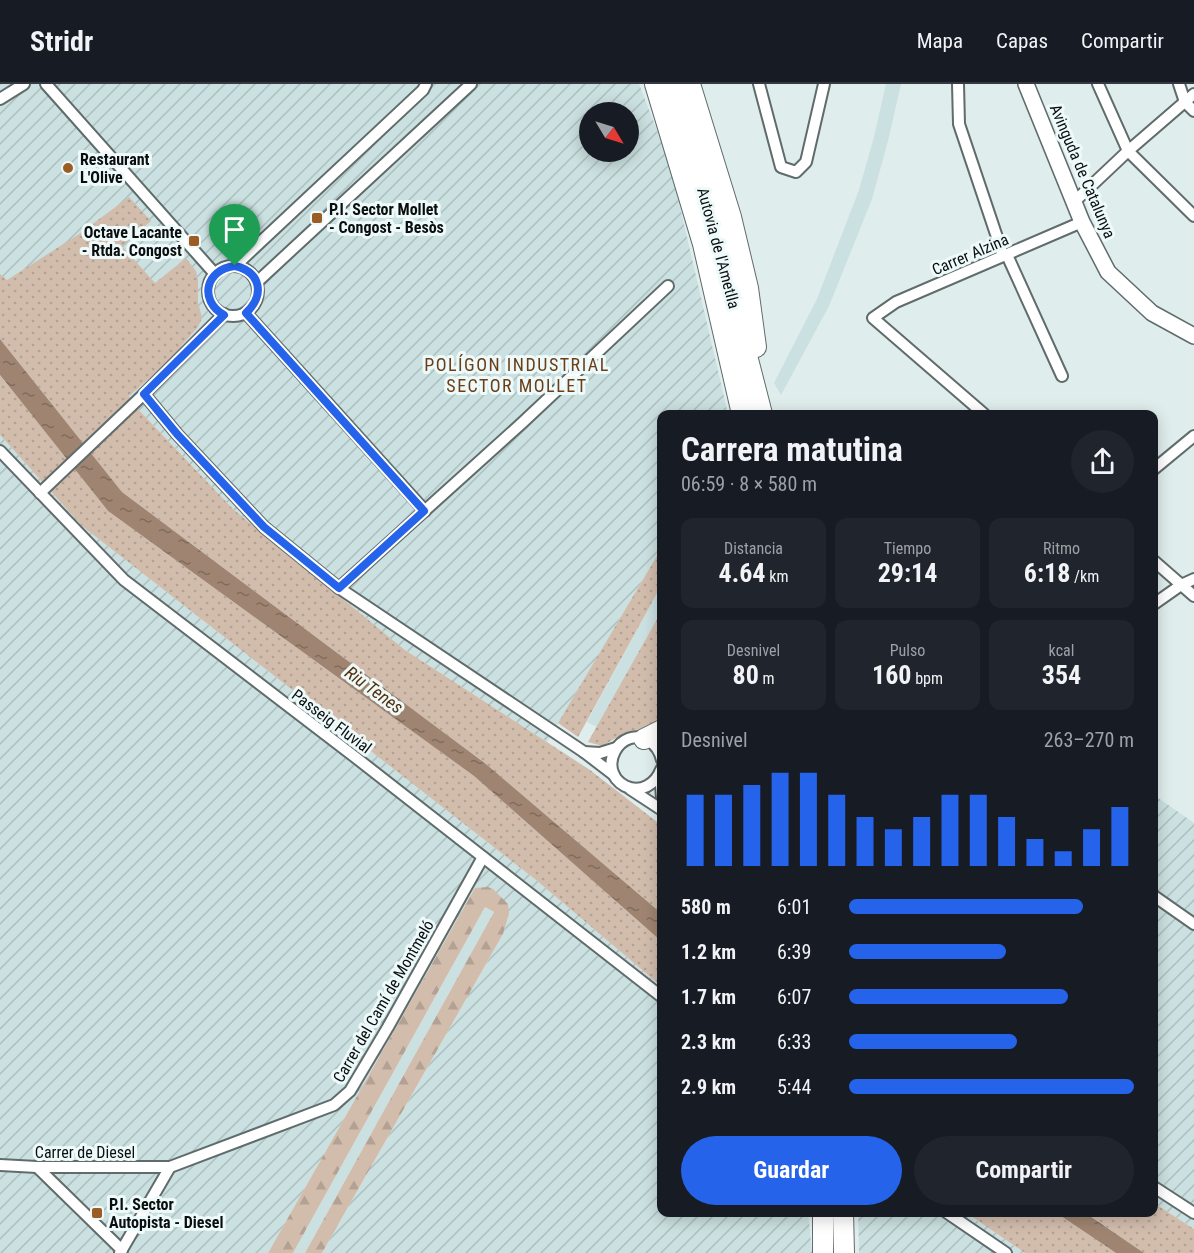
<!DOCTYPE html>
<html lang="es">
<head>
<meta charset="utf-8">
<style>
	body { margin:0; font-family:"Roboto Condensed",sans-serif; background:#20242c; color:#f1f3f6; height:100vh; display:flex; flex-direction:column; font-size:22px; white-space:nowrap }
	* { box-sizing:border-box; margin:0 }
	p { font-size:20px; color:#9ea1a6 }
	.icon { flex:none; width:33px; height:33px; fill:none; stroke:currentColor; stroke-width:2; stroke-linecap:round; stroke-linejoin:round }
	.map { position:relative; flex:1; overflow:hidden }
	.panel { position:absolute; left:657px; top:326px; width:501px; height:807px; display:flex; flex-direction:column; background:#171b24; border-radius:12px; box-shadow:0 3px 15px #0003 }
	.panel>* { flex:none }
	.needle { width:39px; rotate:128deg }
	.buttons { position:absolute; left:579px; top:18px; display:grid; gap:12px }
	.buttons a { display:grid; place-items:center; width:60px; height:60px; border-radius:50%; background:#171b24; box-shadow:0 3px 15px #0003; font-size:30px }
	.pin { position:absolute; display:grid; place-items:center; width:51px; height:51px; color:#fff; margin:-62px -26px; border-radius:50% 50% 50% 0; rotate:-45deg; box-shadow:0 0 6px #0007 }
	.pin .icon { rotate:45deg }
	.round { display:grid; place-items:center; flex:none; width:63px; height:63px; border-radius:32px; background:#20242c }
	.overview { display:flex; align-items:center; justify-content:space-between; height:102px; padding:0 24px }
	h1 { font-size:33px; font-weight:700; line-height:45px }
	.stats { display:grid; grid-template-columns:repeat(3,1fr); gap:9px; height:102px; padding:6px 24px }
	.stats div { display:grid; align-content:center; border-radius:12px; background:#20242c; text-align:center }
	.stats b { font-size:26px; font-weight:700 }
	.stats small { font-size:16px; font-weight:400 }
	.stats p { font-size:16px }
	.chart { height:168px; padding:12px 24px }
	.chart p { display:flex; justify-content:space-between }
	.chart svg { width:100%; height:108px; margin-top:6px; stroke:#2563eb; stroke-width:6 }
	.cta { display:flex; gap:12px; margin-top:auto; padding:12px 24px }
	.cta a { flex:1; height:69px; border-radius:36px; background:#2563eb; color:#fff; font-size:24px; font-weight:700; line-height:69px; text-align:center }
	.cta a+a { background:#20242c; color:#f1f3f6 }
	ul { padding:0 24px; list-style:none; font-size:20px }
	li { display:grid; grid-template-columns:96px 72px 1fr; align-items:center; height:45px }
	li i { height:15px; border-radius:8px; background:#2563eb }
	header { display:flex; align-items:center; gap:36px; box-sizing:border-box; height:84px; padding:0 30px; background:#171b24; border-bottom:2px solid #363941 }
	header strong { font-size:28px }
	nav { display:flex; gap:33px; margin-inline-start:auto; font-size:21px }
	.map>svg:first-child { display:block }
	.built { fill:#cbe0e0 }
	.industrial { fill:url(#industrial-furrows); fill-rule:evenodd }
	.grass { fill:url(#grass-dots) }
	.forest { fill:url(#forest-firs) }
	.water { fill:url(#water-ripples) }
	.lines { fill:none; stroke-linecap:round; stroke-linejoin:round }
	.street-casing { stroke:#606b6b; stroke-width:14 }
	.secondary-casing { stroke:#606b6b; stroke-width:18 }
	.highway-casing { stroke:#606b6b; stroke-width:22 }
	.street { stroke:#fff; stroke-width:10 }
	.secondary { stroke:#fff; stroke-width:15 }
	.highway { stroke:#fff; stroke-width:20 }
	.route-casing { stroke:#fff; stroke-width:12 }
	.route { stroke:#2563eb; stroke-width:8 }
	.poi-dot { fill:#9c5d24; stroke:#eefafa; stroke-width:2 }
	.labels { text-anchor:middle; stroke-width:6; stroke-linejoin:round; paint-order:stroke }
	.poi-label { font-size:16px; font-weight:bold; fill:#0a0e0e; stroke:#eefafa; text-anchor:start }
	.street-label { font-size:16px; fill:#0a0e0e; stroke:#eefafa }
	.neighbourhood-label { font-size:18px; letter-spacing:1.5px; fill:#6a3f18; stroke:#eefafa }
	.water-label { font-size:18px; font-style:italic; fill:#56300c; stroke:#eefafa }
</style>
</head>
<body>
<header>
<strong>Stridr</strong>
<nav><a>Mapa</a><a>Capas</a><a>Compartir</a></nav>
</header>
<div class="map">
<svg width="1194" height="1169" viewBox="0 0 1194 1169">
	<defs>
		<pattern id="industrial-furrows" width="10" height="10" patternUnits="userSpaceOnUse" patternTransform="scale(1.5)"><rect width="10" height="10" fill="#cbe0e0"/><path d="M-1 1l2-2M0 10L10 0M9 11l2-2" fill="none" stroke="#adbfbf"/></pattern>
		<pattern id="grass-dots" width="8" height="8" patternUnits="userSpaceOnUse" patternTransform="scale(1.5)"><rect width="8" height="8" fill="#d2bdad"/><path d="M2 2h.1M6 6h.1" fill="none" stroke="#b3a194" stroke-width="1.8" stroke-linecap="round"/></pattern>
		<pattern id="forest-firs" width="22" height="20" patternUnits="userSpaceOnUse" patternTransform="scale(1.5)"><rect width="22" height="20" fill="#d2bdad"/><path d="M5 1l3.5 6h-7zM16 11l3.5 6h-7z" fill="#b3a194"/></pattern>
		<pattern id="water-ripples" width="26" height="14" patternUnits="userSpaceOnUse" patternTransform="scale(1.5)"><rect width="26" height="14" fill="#9f8571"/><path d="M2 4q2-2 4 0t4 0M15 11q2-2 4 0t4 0" fill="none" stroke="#806b5b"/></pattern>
	</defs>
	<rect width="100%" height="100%" fill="#e0eded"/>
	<g class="built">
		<path d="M886,0H901L888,57L872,115L829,222L781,311L774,299L817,215L859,106L874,53Z"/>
		<path d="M661,502V528L597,643L587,638Z"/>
		<path d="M485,823L494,828L305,1169H293Z"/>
	</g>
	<g class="industrial">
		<path d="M0,0H464L469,8L478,0H639L670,80L728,330H662L661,465L547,658L405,566L233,425L135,322L46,172L6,197L0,190ZM590,28H628V68H590Z"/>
		<path d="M0,351L82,442L536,796L661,902L662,1128H808L812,1169H322L503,850L509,830L475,804L268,1169H0Z"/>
		<path d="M1154,711L1194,739V1145L1154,1119Z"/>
		<path d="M858,1128H964L1025,1169H859Z"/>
	</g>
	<g class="grass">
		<path d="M129,113L151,137L122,162L155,199L186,174L196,187L198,196V218L202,234L198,243L181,262L183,265L129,312L135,322L233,425L405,566L590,686L661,741V829L486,680L122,408L0,255V190L7,196L79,150Z"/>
		<path d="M0,291L108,427L474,692L661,857V902L536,796L82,442L0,351Z"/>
		<path d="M661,465V502L578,653L558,639Z"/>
		<path d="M661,528V638L647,647H631L623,650L602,662L588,658Z"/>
		<path d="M1154,1119L1194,1145V1169H1144L1084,1128H1154Z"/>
		<path d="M965,1128H1055L1116,1169H1025Z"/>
	</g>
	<path class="forest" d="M488,803L493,805L508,820L509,830L503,850L322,1169H305L494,828L485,823L293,1169H268L475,804Z"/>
	<g class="water">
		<path d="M0,255L122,408L486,680L661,829V857L474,692L108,427L0,291Z"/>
		<path d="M1055,1128H1084L1144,1169H1116Z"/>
	</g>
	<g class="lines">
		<g class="street-casing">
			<g id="street">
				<path d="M46,0L215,190"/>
				<path d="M759,0L781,83L796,88L806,78L824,0"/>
				<path d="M958,0L959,40L1003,171"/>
				<path d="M1098,0L1128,67L1194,132"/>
				<path d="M1179,0L1185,18L1194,27"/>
				<path d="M0,15L24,0"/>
				<path d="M1074,118L1128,67L1194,10"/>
				<path d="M1007,171L1062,292"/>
				<path d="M235,182L423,6L426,0"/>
				<circle cx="233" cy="207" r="25"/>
				<path d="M257,198L471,0"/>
				<path d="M246,229L425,427"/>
				<path d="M144,310L177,350L264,443L339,504L584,668L614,691"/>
				<path d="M984,330L873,234L896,218L1082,138"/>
				<path d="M0,367L124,496L355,673L662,913"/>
				<path d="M1154,385L1194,352"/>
				<path d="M40,409L144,310L224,230"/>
				<path d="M1154,477L1194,512"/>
				<path d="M339,504L522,339L668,202"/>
				<path d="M1154,520L1181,501L1194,495"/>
				<path d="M584,668L600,669L616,664"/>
				<path d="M662,676C660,668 656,661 649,657C620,640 595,686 625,702C641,710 656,700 662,684"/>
				<path d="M660,688L662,714"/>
				<path d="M630,705L662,726"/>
				<path d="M1154,812L1194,840"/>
				<path d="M0,1081L37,1083H170"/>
				<path d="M37,1083L122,1166"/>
				<path d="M1154,1103L1194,1129"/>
				<path d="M946,1128L1006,1169"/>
				<path d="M120,1169L170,1083L334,1021L350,1007L388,943L483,773"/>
			</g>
		</g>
		<g class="secondary-casing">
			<path id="secondary" d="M1026,0L1082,138L1108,188L1152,229L1194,252"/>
		</g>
		<g class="highway-casing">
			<g id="highway">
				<path d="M655,0L703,160L742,330"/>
				<path d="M672,0L706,112L762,330"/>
				<path d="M690,0L731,133L748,204L756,263"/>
				<path d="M644,655L662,646"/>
				<path d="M823,1128V1169"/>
				<path d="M843,1128L844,1169"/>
			</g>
		</g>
		<use href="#street" class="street"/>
		<use href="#secondary" class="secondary"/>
		<use href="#highway" class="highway"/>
	</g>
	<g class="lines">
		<g class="route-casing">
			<path id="route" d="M235,182C261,188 265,211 246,229L424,427L339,504L264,443L177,350L144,310L224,231C198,216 206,185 235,182Z"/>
		</g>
		<use href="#route" class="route"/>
	</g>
	<g class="poi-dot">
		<circle cx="68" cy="84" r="6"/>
		<rect x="311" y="128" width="12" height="12" rx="3"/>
		<rect x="188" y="151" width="12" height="12" rx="3"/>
		<rect x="91" y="1123" width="12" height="12" rx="3"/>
	</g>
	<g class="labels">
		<g class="poi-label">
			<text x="80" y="81">Restaurant<tspan x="80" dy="18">L'Olive</tspan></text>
			<text x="329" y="131">P.I. Sector Mollet<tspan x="329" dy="18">- Congost - Besòs</tspan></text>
			<text x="182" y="154" text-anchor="end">Octave Lacante<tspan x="182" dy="18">- Rtda. Congost</tspan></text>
			<text x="109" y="1126">P.I. Sector<tspan x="109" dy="18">Autopista - Diesel</tspan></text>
		</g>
		<g class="street-label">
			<text transform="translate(1083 87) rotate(67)" y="6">Avinguda de Catalunya</text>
			<text transform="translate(719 164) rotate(75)" y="6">Autovia de l'Ametlla</text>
			<text transform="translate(970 170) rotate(-23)" y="6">Carrer Alzina</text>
			<text transform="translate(332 637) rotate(37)" y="6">Passeig Fluvial</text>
			<text transform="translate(383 917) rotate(-60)" y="6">Carrer del Camí de Montmeló</text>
			<text x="85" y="1074">Carrer de Diesel</text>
		</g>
		<g class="neighbourhood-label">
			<text x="517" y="287">POLÍGON INDUSTRIAL<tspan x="517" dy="21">SECTOR MOLLET</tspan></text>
		</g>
		<g class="water-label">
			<text transform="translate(374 606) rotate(36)" y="6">Riu Tenes</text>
		</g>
	</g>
</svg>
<div class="buttons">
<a><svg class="needle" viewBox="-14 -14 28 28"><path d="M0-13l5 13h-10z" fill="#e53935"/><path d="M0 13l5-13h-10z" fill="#9ea1a6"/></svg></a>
</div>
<div class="pin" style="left:235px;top:182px;background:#1e9e55"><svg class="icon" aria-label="arrive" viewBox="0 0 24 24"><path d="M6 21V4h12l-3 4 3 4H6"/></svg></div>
<section class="panel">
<div class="overview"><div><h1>Carrera matutina</h1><p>06:59 · 8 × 580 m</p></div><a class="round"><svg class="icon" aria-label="share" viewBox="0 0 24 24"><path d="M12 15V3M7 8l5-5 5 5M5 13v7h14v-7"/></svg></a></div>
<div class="stats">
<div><p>Distancia</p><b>4.64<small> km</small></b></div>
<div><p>Tiempo</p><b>29:14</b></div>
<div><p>Ritmo</p><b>6:18<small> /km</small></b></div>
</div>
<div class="stats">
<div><p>Desnivel</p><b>80<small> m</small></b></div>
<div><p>Pulso</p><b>160<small> bpm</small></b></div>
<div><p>kcal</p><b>354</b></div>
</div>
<div class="chart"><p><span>Desnivel</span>263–270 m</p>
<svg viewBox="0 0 160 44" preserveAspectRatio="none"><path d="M5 44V15M15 44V15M25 44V11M35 44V6M45 44V6M55 44V15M65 44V24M75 44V29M85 44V24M95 44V15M105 44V15M115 44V24M125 44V33M135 44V38M145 44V29M155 44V20"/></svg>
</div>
<ul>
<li><b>580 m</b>6:01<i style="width:82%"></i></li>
<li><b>1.2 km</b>6:39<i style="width:55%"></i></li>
<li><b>1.7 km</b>6:07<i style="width:77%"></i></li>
<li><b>2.3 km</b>6:33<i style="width:59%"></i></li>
<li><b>2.9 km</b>5:44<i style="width:100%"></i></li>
</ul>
<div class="cta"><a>Guardar</a><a>Compartir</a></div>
</section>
</div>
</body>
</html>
